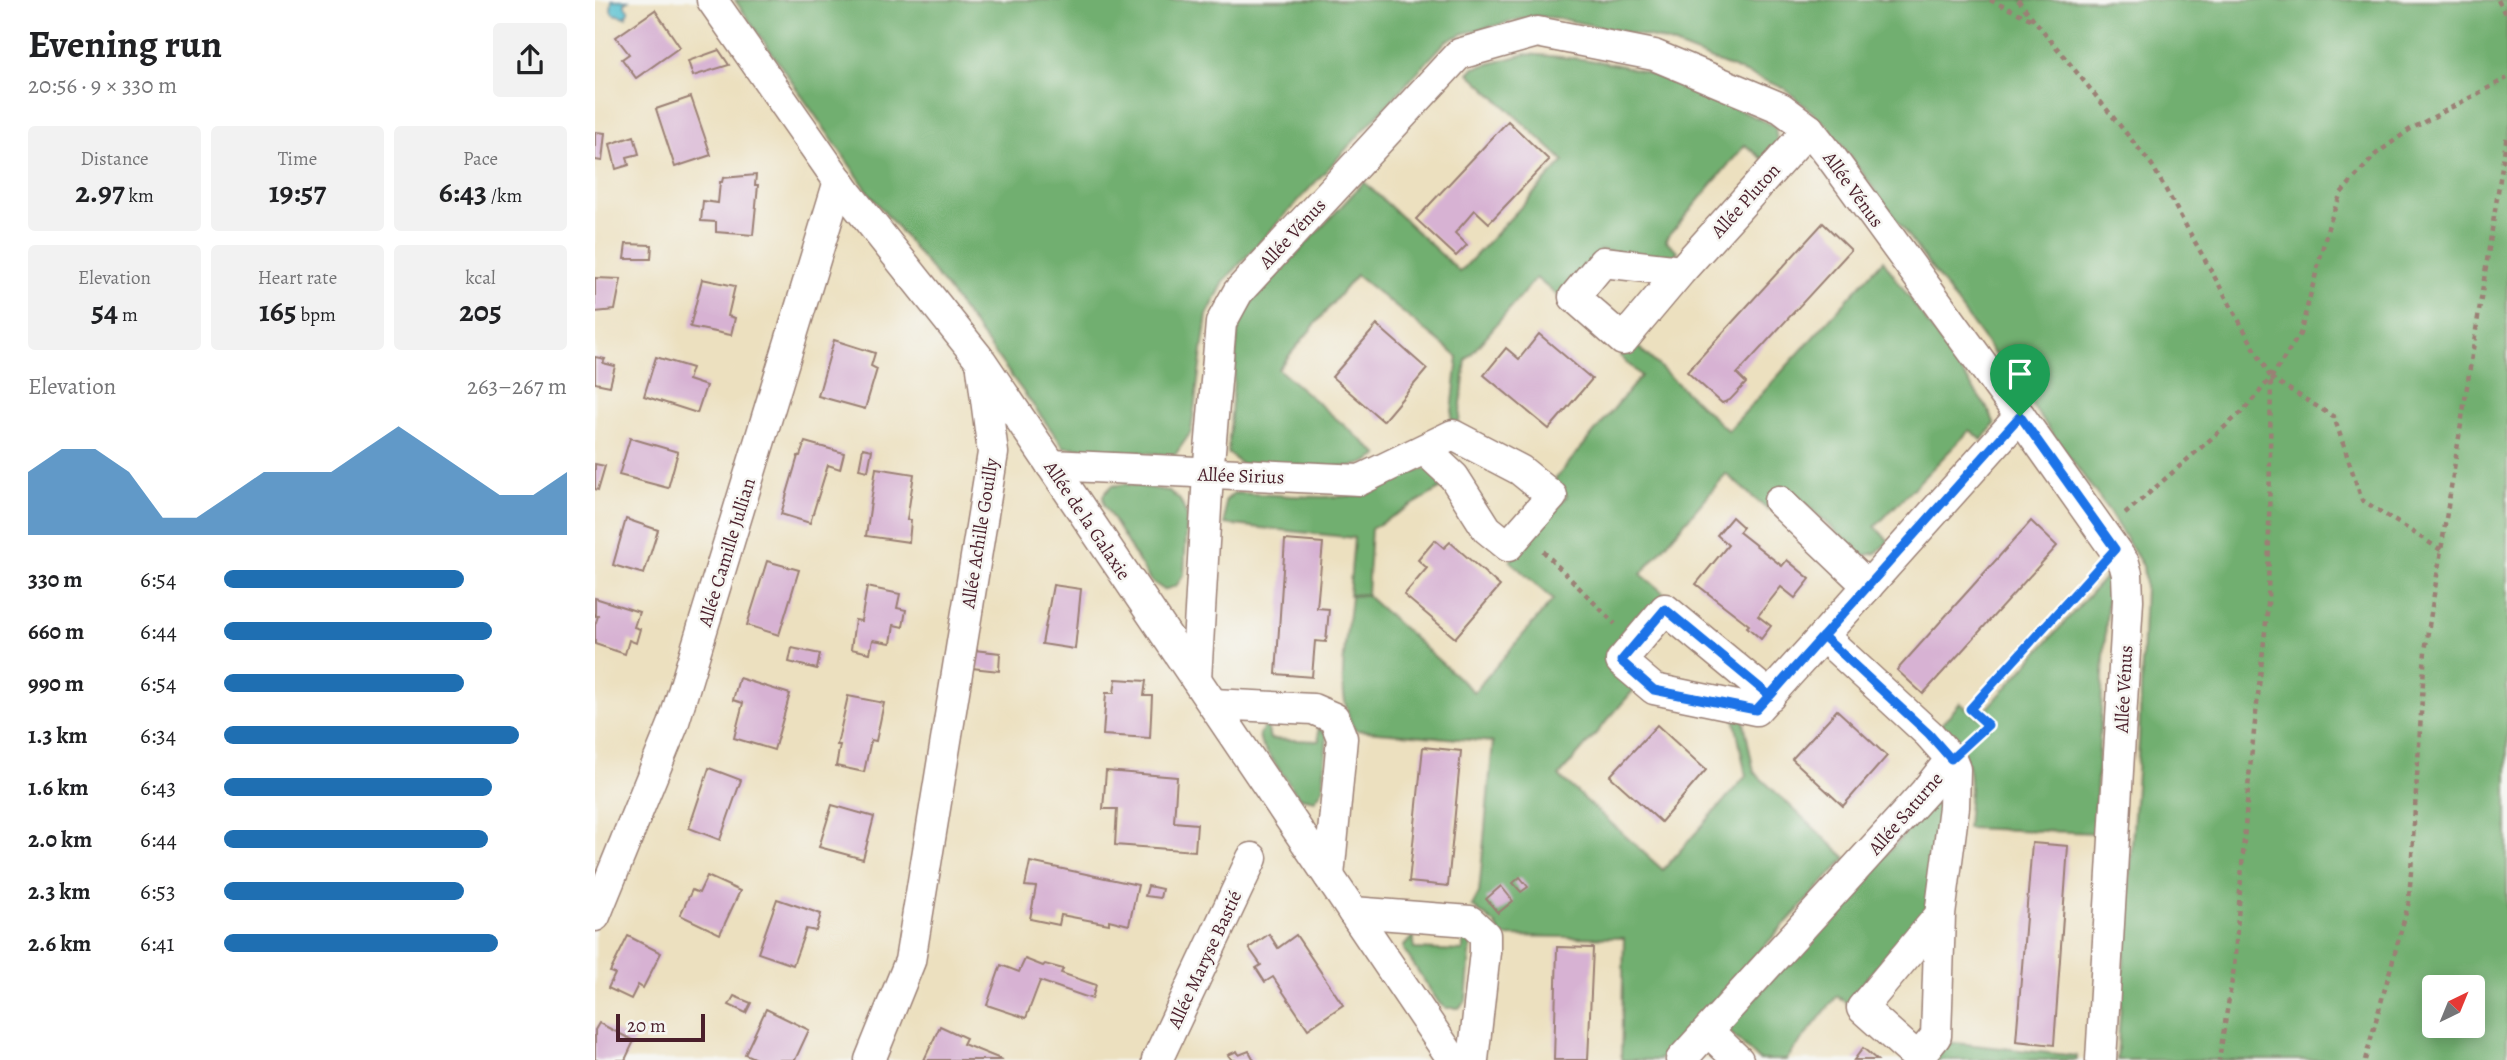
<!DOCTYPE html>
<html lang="en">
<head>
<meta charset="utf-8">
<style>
	body { margin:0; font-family:Alegreya,serif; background:#f2f2f2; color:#202124; height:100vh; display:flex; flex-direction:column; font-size:26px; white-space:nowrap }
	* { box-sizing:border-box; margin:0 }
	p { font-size:23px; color:#757577 }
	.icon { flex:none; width:38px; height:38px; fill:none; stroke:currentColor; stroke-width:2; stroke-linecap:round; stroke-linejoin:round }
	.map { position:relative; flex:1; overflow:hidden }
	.sheet { display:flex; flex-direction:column; background:#fff; width:595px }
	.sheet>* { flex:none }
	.needle { width:46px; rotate:43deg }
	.fabs { position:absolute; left:1827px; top:975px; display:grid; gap:14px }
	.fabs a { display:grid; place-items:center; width:63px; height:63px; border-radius:7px; background:#fff; box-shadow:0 4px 18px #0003; font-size:35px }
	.scale { position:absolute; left:21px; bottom:18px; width:89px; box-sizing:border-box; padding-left:7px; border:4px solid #4a1f2b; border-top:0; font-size:19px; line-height:24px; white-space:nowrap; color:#4a1f2b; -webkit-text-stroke:5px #f6f6f2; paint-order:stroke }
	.pin { position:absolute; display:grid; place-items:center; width:60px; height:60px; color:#fff; margin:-72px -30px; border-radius:50% 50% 50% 0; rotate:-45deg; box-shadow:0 0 7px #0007 }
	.pin .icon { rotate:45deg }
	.round { display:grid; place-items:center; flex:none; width:74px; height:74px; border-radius:7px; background:#f2f2f2 }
	.headline { display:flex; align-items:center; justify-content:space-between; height:119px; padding:0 28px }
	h1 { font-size:38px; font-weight:700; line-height:52px }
	.stats { display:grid; grid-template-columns:repeat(3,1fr); gap:10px; height:119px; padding:7px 28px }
	.stats div { display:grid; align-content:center; border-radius:7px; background:#f2f2f2; text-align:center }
	.stats b { font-size:30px; font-weight:700 }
	.stats small { font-size:19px; font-weight:400 }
	.stats p { font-size:19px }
	.chart { height:196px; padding:14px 28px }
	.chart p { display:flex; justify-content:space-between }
	.chart svg { width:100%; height:126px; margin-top:7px; fill:#1f6fb2; opacity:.7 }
	ul { padding:0 28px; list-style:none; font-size:23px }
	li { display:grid; grid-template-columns:112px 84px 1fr; align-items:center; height:52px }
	li i { height:18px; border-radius:9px; background:#1f6fb2 }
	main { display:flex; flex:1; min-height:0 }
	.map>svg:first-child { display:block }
	.forest { fill:#71af6f; stroke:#5e674d; stroke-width:2; fill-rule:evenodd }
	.water { fill:#55c0d0; stroke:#50707e; stroke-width:2 }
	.building { fill:#d7b2d3 }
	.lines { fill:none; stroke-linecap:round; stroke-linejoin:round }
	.minor-casing { stroke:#9b8075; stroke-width:33 }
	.path { stroke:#9b8075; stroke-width:4.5; stroke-dasharray:5 5; stroke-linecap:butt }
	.minor { stroke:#fff; stroke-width:30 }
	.route-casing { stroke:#fff; stroke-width:14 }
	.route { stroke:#1a73e8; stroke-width:9 }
	.labels { text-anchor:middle; stroke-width:5; stroke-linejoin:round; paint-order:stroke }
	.street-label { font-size:19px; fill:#4a1f2b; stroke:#f6f6f2 }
</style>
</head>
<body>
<main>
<section class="sheet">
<div class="headline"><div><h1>Evening run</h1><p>20:56 · 9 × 330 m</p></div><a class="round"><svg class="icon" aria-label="share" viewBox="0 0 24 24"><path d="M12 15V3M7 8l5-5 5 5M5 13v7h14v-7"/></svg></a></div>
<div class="stats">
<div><p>Distance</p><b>2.97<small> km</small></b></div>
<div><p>Time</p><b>19:57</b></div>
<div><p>Pace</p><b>6:43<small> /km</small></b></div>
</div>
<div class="stats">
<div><p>Elevation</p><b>54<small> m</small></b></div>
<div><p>Heart rate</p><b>165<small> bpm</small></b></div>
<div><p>kcal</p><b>205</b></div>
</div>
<div class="chart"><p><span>Elevation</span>263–267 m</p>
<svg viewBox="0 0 160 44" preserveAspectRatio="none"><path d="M0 44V22L10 14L20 14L30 22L40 38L50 38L60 30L70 22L80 22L90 22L100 14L110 6L120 14L130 22L140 30L150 30L160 22V44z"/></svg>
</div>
<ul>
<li><b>330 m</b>6:54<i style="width:70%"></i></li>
<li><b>660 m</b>6:44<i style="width:78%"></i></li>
<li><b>990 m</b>6:54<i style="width:70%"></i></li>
<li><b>1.3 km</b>6:34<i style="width:86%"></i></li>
<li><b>1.6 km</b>6:43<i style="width:78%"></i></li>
<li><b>2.0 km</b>6:44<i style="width:77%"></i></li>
<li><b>2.3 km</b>6:53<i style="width:70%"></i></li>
<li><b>2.6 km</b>6:41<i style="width:80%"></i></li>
</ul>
</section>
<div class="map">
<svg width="1912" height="1060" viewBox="0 0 1912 1060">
	<rect width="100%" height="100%" fill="#f6f6f2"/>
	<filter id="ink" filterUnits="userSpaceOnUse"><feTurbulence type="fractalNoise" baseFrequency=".0143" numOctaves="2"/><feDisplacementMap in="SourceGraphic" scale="14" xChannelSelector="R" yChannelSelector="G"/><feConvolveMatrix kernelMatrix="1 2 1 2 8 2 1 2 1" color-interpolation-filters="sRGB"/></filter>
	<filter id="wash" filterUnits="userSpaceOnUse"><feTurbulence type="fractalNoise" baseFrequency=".00686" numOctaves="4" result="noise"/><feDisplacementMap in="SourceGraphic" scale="28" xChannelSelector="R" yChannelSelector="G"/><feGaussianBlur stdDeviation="1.57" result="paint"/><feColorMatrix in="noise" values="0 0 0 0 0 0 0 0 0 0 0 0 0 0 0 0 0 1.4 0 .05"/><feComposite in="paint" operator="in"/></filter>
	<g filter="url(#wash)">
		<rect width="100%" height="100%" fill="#ece0bf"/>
		<g class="forest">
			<path d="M140,0H1912V1060H1522L1544,742L1550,585L1548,566L1511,507L1232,125L1189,88L1064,39L962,18L939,16L870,33L852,40L630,280L612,315L596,432L580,455L469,447L350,286L277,197ZM1839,987H1878V1026H1839Z"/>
			<path d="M931,54C970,57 1012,60 1049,72C1094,87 1137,107 1180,126L1182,142L1168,159L1150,145L1070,240L1083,251L1074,261L1005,250L968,300L941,278L871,360L864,422L856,421L863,357L761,275L683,369L784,455L770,463L756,467L646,464L633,453L643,327L654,305L769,182L865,272L969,161L874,73L879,68Z"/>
			<path d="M1288,260L1394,411L1400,424L1387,440L1375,430L1280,527L1294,541L1281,553L1268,556L1193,488L1173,510L1131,474L1046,574L1070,594L1014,659L1043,685L964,776L1068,870L1151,776L1138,712H1147L1159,772L1251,858L1064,1060H1026L1029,938L907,936L900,924L877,906L884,893L898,742L760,730C738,691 752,639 756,596L771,595L879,692L958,600L915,561L972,496L958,482L1046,376L1025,356L1038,342L1133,431Z"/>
			<path d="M837,468L850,486L776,529L772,594L754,595L759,538L630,524V501L639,493C675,494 744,502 776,492C798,485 814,470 837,468Z"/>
			<path d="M530,484L574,491L585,500L592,516L589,575L581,586L569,590L555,580L509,505L508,495L517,486Z"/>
			<path d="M1510,577L1513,588L1499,833L1372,828C1375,780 1384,761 1345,726L1365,703L1384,718Z"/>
			<path d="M672,725L675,739L724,741L723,727L732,735L728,789L720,800L704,797L666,744L664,734Z"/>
			<path d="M1341,800L1346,804L1331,909L1254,999V1005L1242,996L1191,1060H1164L1131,1029Z"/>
			<path d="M819,935V949L868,951V938L876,944L871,1000L864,1008H851L844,1003L809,950V946Z"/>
			<path d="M1351,1042L1482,1056V1060H1332Z"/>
		</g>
		<path class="water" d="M17,0H33L30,2V6L34,11L31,17L18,14L16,10Z"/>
		<g id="blocks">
			<g class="building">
				<path d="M60,10L85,47L41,78L27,59L34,54L21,37Z"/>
				<path d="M124,50L134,65L98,76L93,61Z"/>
				<path d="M96,97L116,155L80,167L61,109Z"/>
				<path d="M913,121L954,160L894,223L880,210L860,233L872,245L861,256L821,219Z"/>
				<path d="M0,132L10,133L7,161L0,160Z"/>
				<path d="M39,136L44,154L32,157L34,165L21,169L15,144Z"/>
				<path d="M161,175L160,185H163L158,235L121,232V222L106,221L108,201L123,203L125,182H127L128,178Z"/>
				<path d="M1228,223L1256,250L1142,374L1151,383L1135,400L1127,403L1092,372Z"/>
				<path d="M31,244L57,245L56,259H29Z"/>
				<path d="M0,278L26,279L20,310L0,312Z"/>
				<path d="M107,279L140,286L133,316L140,318L136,335L95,327Z"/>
				<path d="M782,325L832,369L788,421L737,377Z"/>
				<path d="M944,334L997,379L954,429L889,375L911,348L924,359Z"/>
				<path d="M239,340L280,353L276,366L282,369L270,409L223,396Z"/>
				<path d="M0,357L10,359L8,363L20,366L15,386L0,383Z"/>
				<path d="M61,357L97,368L93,380L111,386L102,413L49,396Z"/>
				<path d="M35,438L83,452L73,488L24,475Z"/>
				<path d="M210,442L249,453L245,469L233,465L215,523L186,514L203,456H205Z"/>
				<path d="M268,448L277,450L273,471L264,469Z"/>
				<path d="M0,464L10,466L3,490L0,489Z"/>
				<path d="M281,468L319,474L312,520H316L314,542L271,536Z"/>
				<path d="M1137,517L1148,527L1144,532L1187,566L1192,560L1215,579L1200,598L1186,587L1163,616L1176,626L1166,639L1152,627L1154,625L1101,584L1133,545L1122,535Z"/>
				<path d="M31,519L63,530L49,574L18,565Z"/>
				<path d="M1436,521L1462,546L1328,694L1302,670Z"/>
				<path d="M690,540L728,543L722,608L734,609L731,642L720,641L717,677L681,674Z"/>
				<path d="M840,540L849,548L855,542L905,586L860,638L809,595L832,568L823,560Z"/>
				<path d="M172,561L204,570L184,635L152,625Z"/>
				<path d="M458,585L486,589L480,649L447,644Z"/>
				<path d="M272,587L305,594L302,608L311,610L308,627L299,625L296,643L278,640L275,653L256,649L260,620L266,621Z"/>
				<path d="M0,598L44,612L39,627L45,629L41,643L34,640L30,654L0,644V625L3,616H0Z"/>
				<path d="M197,648L225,654L222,669L194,662Z"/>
				<path d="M379,650L405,653L404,671L377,668Z"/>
				<path d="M144,678L195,694L179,750L139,738L148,703L138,700Z"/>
				<path d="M521,679L551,681L549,696H557L555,738L508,735L511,693H519Z"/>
				<path d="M253,696L289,703L281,741L276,740L269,772L241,766L245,745H242Z"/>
				<path d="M1242,710L1292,756L1248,806L1197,759Z"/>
				<path d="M1062,725L1111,770L1066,822L1015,776Z"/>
				<path d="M828,747L866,751L853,886L814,882Z"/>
				<path d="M114,768L146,780L125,840L94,828Z"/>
				<path d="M511,771L582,777L579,822L602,824L600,851L520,845L522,809H508Z"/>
				<path d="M237,805L279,817L268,859L224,847Z"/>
				<path d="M1437,843L1473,846L1459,1045L1421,1041Z"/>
				<path d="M435,862L543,885L534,925L514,920V924L466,915L464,925L435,919L441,887L430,886Z"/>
				<path d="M112,876L145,891L125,934L85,915L97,890L104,893Z"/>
				<path d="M925,877L933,887L926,892L918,883Z"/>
				<path d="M553,886L567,889L565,898L550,896Z"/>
				<path d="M906,886L918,901L903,913L891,899Z"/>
				<path d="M182,899L226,914L221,931L211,929L198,965L163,953Z"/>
				<path d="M674,934L683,948L701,935L748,1005L713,1029L678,977L670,982L661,968L666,965L654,948Z"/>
				<path d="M33,936L66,953L48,988L43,985L36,999L13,988L20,974L15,972Z"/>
				<path d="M962,947L998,948L993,1060H959Z"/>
				<path d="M430,959L448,966L450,964L468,969L466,973L501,985L497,999L445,981L431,1018L392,1005L406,965L424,972Z"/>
				<path d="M139,996L156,1003L151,1013L134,1005Z"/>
				<path d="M171,1009L214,1030L200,1060H163L150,1054Z"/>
				<path d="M4,1023L39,1041L30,1060H0V1030Z"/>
				<path d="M345,1026L371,1038L368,1044L408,1060H329Z"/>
				<path d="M1268,1048L1282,1060H1259Z"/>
				<path d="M642,1051L644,1055L654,1051L659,1060H637L633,1055Z"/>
			</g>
		</g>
	</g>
	<g filter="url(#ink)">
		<use href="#blocks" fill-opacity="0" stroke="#9b8075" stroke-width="2"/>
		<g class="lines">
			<g class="minor-casing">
				<g id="minor">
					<path d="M117,0L252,193L386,361L858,1060"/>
					<path d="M1086,271L1008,262L979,297L1028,340L1086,271L1214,129"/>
					<path d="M456,465L765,480L858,435L925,470L957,496L913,546L892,529L859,477L830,450"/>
					<path d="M1184,501L1273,586"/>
					<path d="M601,679L613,474L626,323L643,292L864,54L942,32L1059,55L1186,108L1214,129L1236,157L1425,416L1529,563L1532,574L1533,600L1506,1060"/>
					<path d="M1175,696L1070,609L1026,661L1059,689L1161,710L1228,636"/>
					<path d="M618,704L718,709L739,718L747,738L734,876"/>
					<path d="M758,912L875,921L890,935V952L878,1060"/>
					<path d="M1345,915L1267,1008L1323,1058L1341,1036L1345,915L1359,807L1360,769L1356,759"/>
					<path d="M0,916L78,725L244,181"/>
					<path d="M1113,1031L1143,1060"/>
					<path d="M275,1060L315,961L398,453L387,368"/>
					<path d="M562,1060L657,858"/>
					<path d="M1086,1060L1330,792L1356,759L1334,734L1228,636L1425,416"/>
				</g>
			</g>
			<g class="path">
				<path d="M1395,0L1440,21"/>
				<path d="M1423,0L1557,165L1676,378L1673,604L1654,777L1639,968L1624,1060"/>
				<path d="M1903,0L1912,18"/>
				<path d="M1676,378L1739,417L1767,500L1846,550"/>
				<path d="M1530,514L1649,410L1676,378L1705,334L1734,224L1746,193L1781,154L1814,130L1912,78"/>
				<path d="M948,551L1020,624"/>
				<path d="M1377,739L1393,725L1375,709L1501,570"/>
				<path d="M1770,1060L1814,902L1830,651L1912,135"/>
			</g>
			<use href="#minor" class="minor"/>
		</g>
	</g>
	<g class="lines" filter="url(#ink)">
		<g class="route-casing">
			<path id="route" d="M1425,416C1337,514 1250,613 1161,710L1059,690L1026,661L1070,609L1175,696L1228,636L1334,734L1356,759L1393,725L1375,709L1520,549L1425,416"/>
		</g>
		<use href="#route" class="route"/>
	</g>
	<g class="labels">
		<g class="street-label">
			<text transform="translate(1259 189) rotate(54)" y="7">Allée Vénus</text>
			<text transform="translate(1150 200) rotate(-48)" y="7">Allée Pluton</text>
			<text transform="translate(697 233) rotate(-47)" y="7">Allée Vénus</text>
			<text transform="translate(646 475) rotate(2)" y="7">Allée Sirius</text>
			<text transform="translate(493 520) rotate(56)" y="7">Allée de la Galaxie</text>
			<text transform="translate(384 533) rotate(-81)" y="7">Allée Achille Gouilly</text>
			<text transform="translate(131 552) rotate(-73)" y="7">Allée Camille Jullian</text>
			<text transform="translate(1528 689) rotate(-87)" y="7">Allée Vénus</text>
			<text transform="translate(1310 813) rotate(-49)" y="7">Allée Saturne</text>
			<text transform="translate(609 959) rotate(-65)" y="7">Allée Maryse Bastié</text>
		</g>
	</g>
</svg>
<div class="fabs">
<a><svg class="needle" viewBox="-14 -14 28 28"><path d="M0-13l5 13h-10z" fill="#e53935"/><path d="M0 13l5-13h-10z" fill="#757577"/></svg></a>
</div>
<div class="scale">20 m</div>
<div class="pin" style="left:1425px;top:416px;background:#1e9e55"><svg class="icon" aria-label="arrive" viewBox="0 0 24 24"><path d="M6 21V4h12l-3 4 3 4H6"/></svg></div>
</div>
</main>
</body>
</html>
